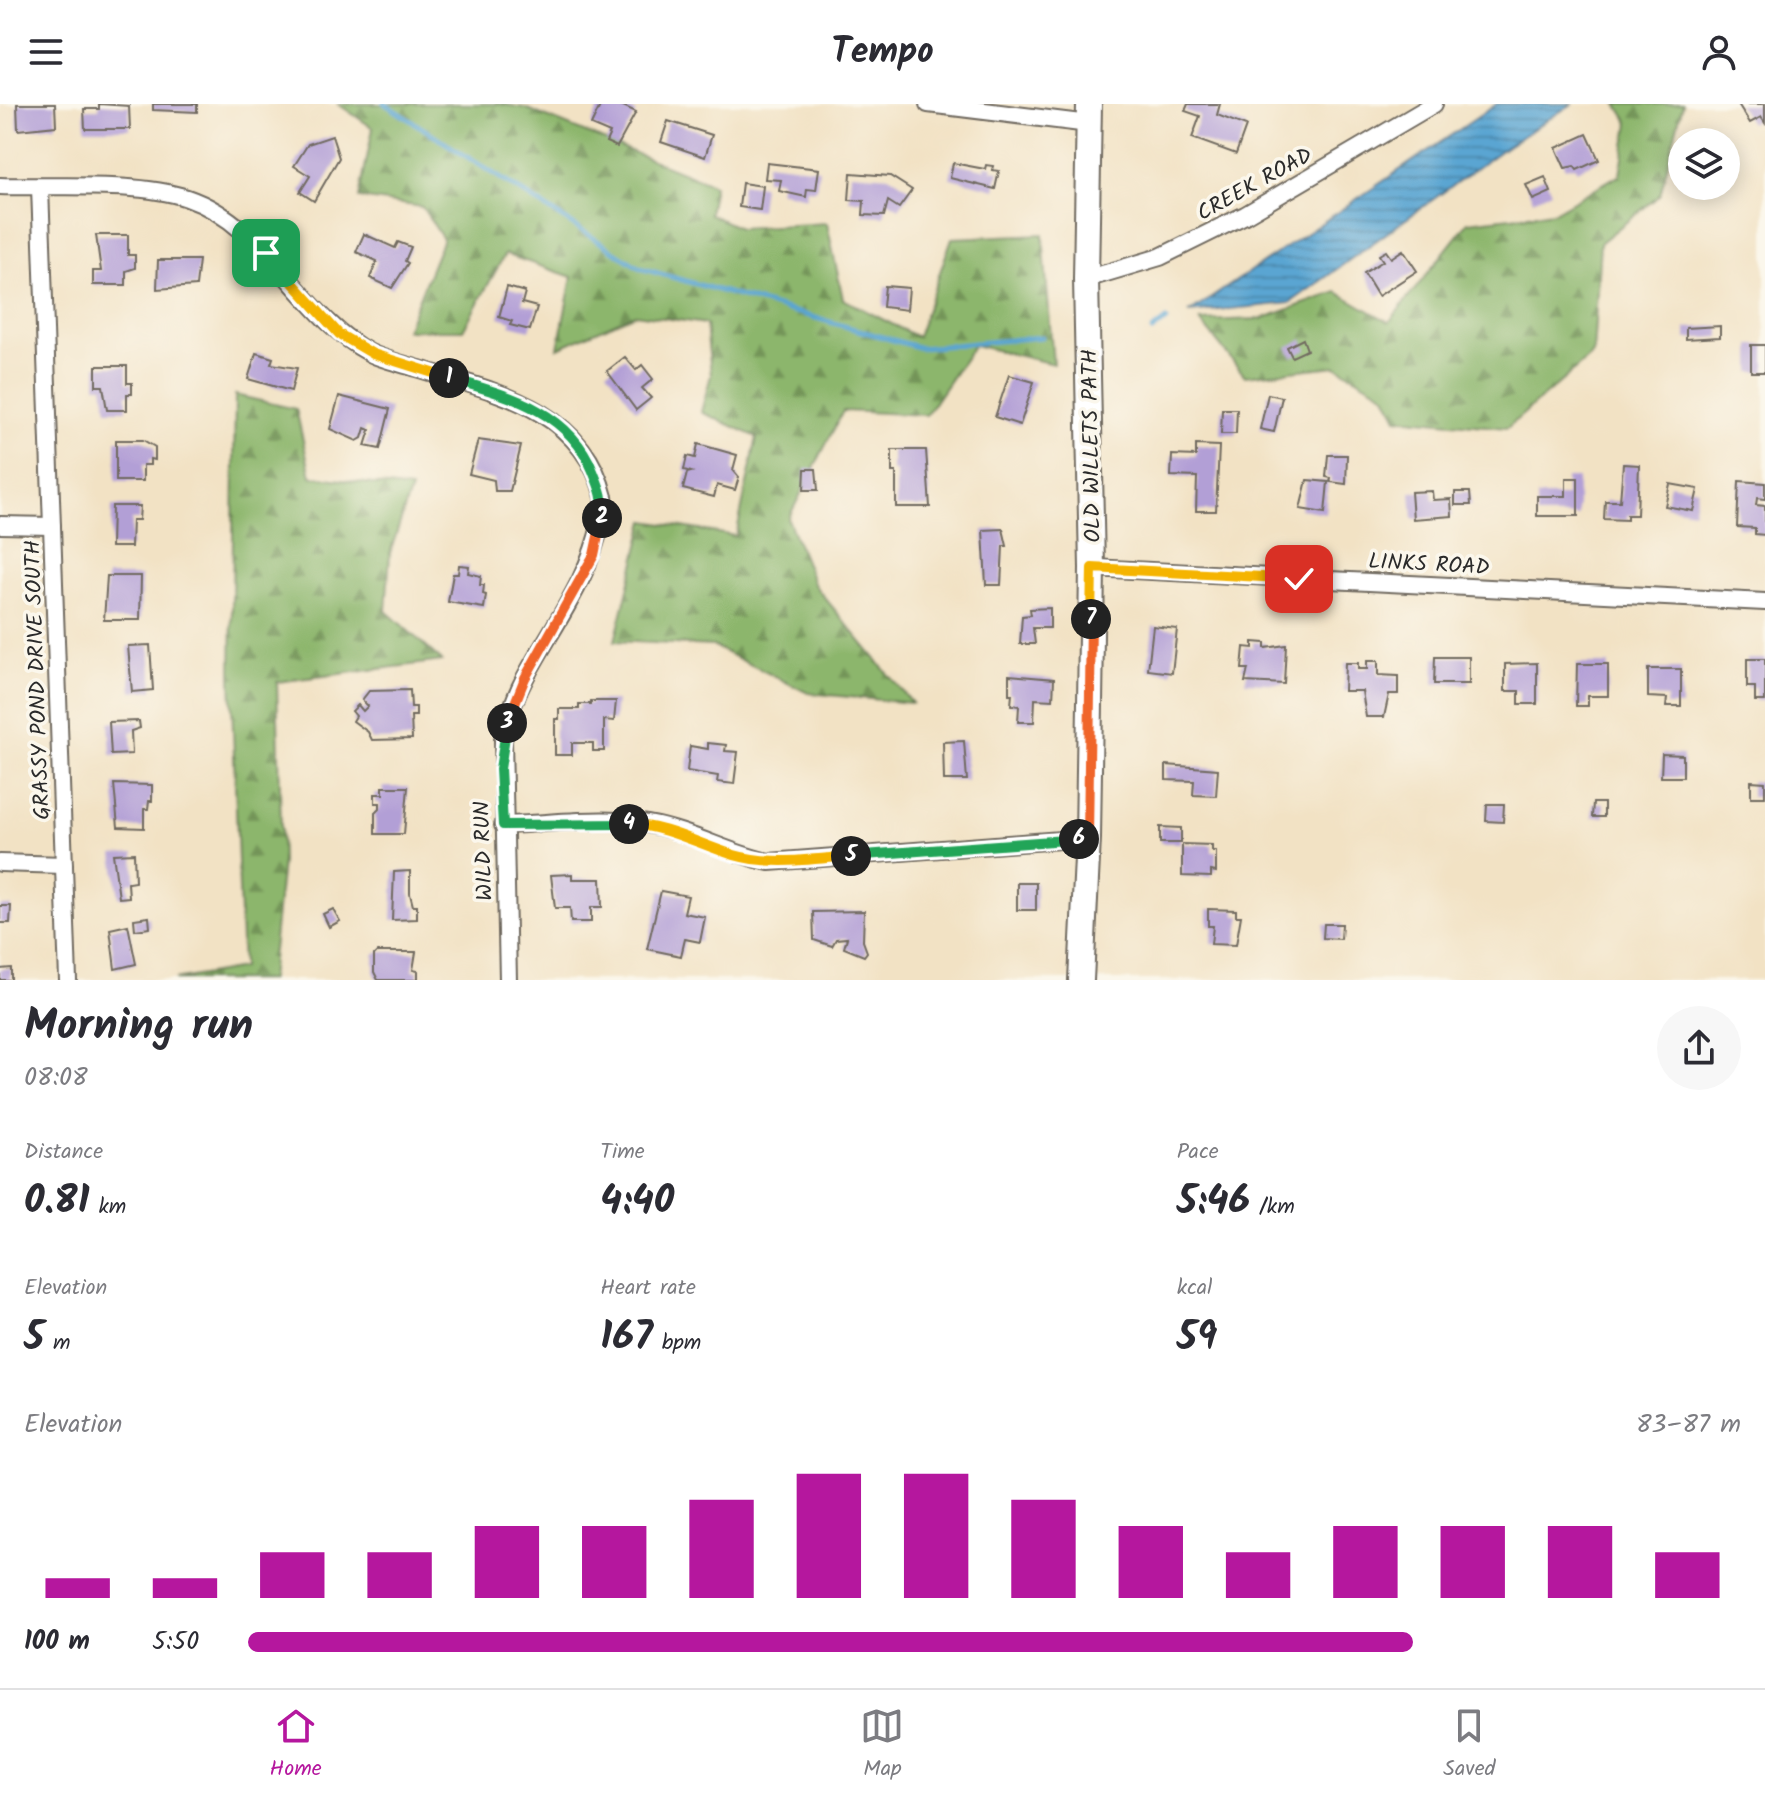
<!DOCTYPE html>
<html lang="en">
<head>
<meta charset="utf-8">
<style>
	body { margin:0; font-family:Kalam,sans-serif; background:#f7f7f7; color:#2b2b33; height:100vh; display:flex; flex-direction:column; font-size:30px; white-space:nowrap }
	* { box-sizing:border-box; margin:0 }
	p { font-size:26px; color:#7c7c81 }
	.icon { flex:none; width:44px; height:44px; fill:none; stroke:currentColor; stroke-width:2; stroke-linecap:round; stroke-linejoin:round }
	.map { position:relative; height:876px; overflow:hidden }
	.sheet { display:flex; flex-direction:column; background:#fff; flex:1 }
	.sheet>* { flex:none }
	.fabs { position:absolute; left:1668px; top:24px; display:grid; gap:16px }
	.fabs a { display:grid; place-items:center; width:72px; height:72px; border-radius:50%; background:#fff; box-shadow:0 4px 20px #0003; font-size:40px }
	.pin { position:absolute; display:grid; place-items:center; width:68px; height:68px; color:#fff; margin:-34px; border-radius:16px; box-shadow:0 4px 12px #0006 }
	.km { position:absolute; width:40px; height:40px; margin:-20px; border-radius:50%; background:#222; color:#fff; font-size:22px; line-height:40px; text-align:center }
	.round { display:grid; place-items:center; flex:none; width:84px; height:84px; border-radius:42px; background:#f7f7f7 }
	.summary { display:flex; align-items:center; justify-content:space-between; height:136px; padding:0 24px }
	h1 { font-size:44px; font-weight:700; line-height:60px }
	.figures { display:grid; grid-template-columns:repeat(3,1fr); gap:12px; height:136px; padding:8px 24px }
	.figures div { display:grid; align-content:center }
	.figures b { font-size:40px; font-weight:700 }
	.figures small { font-size:22px; font-weight:400 }
	.figures p { font-size:22px }
	.chart { height:224px; padding:16px 24px }
	.chart p { display:flex; justify-content:space-between }
	.chart svg { width:100%; height:144px; margin-top:8px; stroke:#b5179e; stroke-width:6 }
	ul { padding:0 24px; list-style:none; font-size:26px }
	li { display:grid; grid-template-columns:128px 96px 1fr; align-items:center; height:60px }
	li i { height:20px; border-radius:10px; background:#b5179e }
	header { display:flex; justify-content:space-between; align-items:center; height:104px; padding:0 24px; background:#fff; font-size:36px; font-weight:700 }
	.menu { display:flex; justify-content:space-around; align-items:center; height:112px; border-top:2px solid #e1e1e2; background:#fff; font-size:22px; color:#7c7c81 }
	.menu a { display:grid; justify-items:center; gap:4px }
	.menu .selected { color:#b5179e }
	.map>svg:first-child { display:block }
	.forest { fill:url(#forest-firs); stroke:#5c704c; stroke-width:2 }
	.water { fill:url(#water-rules); stroke:#42687e; stroke-width:2 }
	.lines { fill:none; stroke-linecap:round; stroke-linejoin:round }
	.stream { stroke:#5aa5d2; stroke-width:5 }
	.building { fill:#b29fd6 }
	.minor-casing { stroke:#716b61; stroke-width:20 }
	.secondary-casing { stroke:#716b61; stroke-width:28 }
	.minor { stroke:#fff; stroke-width:16 }
	.secondary { stroke:#fff; stroke-width:24 }
	.split-1-casing { stroke:#fff; stroke-width:16 }
	.split-2-casing { stroke:#fff; stroke-width:16 }
	.split-3-casing { stroke:#fff; stroke-width:16 }
	.split-4-casing { stroke:#fff; stroke-width:16 }
	.split-5-casing { stroke:#fff; stroke-width:16 }
	.split-6-casing { stroke:#fff; stroke-width:16 }
	.split-7-casing { stroke:#fff; stroke-width:16 }
	.split-8-casing { stroke:#fff; stroke-width:16 }
	.split-1 { stroke:#f5b400; stroke-width:10 }
	.split-2 { stroke:#22a559; stroke-width:10 }
	.split-3 { stroke:#f0652b; stroke-width:10 }
	.split-4 { stroke:#22a559; stroke-width:10 }
	.split-5 { stroke:#f5b400; stroke-width:10 }
	.split-6 { stroke:#22a559; stroke-width:10 }
	.split-7 { stroke:#f0652b; stroke-width:10 }
	.split-8 { stroke:#f5b400; stroke-width:10 }
	.labels { text-anchor:middle; stroke-width:7; stroke-linejoin:round; paint-order:stroke }
	.street-label { font-size:22px; fill:#2b2b2b; stroke:#fbf7ec }
</style>
</head>
<body>
<header><svg class="icon" aria-label="menu" viewBox="0 0 24 24"><path d="M4 6h16M4 12h16M4 18h16"/></svg>Tempo<svg class="icon" aria-label="person" viewBox="0 0 24 24"><circle cx="12" cy="8" r="4"/><path d="M4 21q1-7 8-7t8 7"/></svg></header>
<div class="map">
<svg width="1765" height="876" viewBox="0 0 1765 876">
	<defs>
		<pattern id="forest-firs" width="22" height="20" patternUnits="userSpaceOnUse" patternTransform="scale(2)"><rect width="22" height="20" fill="#8cb66c"/><path d="M5 1l3.5 6h-7zM16 11l3.5 6h-7z" fill="#739459"/></pattern>
		<pattern id="water-rules" width="6" height="5" patternUnits="userSpaceOnUse" patternTransform="scale(2)"><rect width="6" height="5" fill="#5aa5d2"/><path d="M0 2.5h6" fill="none" stroke="#4b87ab"/></pattern>
	</defs>
	<rect width="100%" height="100%" fill="#fbf7ec"/>
	<filter id="ink" filterUnits="userSpaceOnUse"><feTurbulence type="fractalNoise" baseFrequency=".0125" numOctaves="2"/><feDisplacementMap in="SourceGraphic" scale="16" xChannelSelector="R" yChannelSelector="G"/><feConvolveMatrix kernelMatrix="1 2 1 2 8 2 1 2 1" color-interpolation-filters="sRGB"/></filter>
	<filter id="wash" filterUnits="userSpaceOnUse"><feTurbulence type="fractalNoise" baseFrequency=".006" numOctaves="4" result="noise"/><feDisplacementMap in="SourceGraphic" scale="32" xChannelSelector="R" yChannelSelector="G"/><feGaussianBlur stdDeviation="1.8" result="paint"/><feColorMatrix in="noise" values="0 0 0 0 0 0 0 0 0 0 0 0 0 0 0 0 0 1.4 0 .05"/><feComposite in="paint" operator="in"/></filter>
	<g filter="url(#wash)">
		<rect width="100%" height="100%" fill="#f2e2c4"/>
		<g class="forest">
			<path d="M338,0H499L525,4L714,81L709,110L739,124L827,119L843,195L917,233L952,134L1043,130L1053,260L974,241L926,311L843,307L788,415L815,482L912,599L808,589L713,542L615,537L645,417L736,432L757,333L701,308L711,271L706,220L635,210L558,244L572,173L505,150L463,226H406L443,135L422,103L359,94L373,24Z"/>
			<path d="M1617,0H1683L1660,91L1600,139L1593,250L1507,324L1397,314L1386,291L1336,262L1245,272L1200,217L1261,215L1337,188L1389,218L1468,118L1554,108L1620,70L1629,19Z"/>
			<path d="M235,291L296,305L311,372L411,385L390,449L386,507L442,557L277,578L282,758L270,876H174L242,864L231,573Z"/>
		</g>
		<path class="water" d="M1497,0H1572L1507,42L1290,199L1189,209Z"/>
		<g class="lines">
			<g class="stream">
				<path d="M385,0L640,164L921,244L1042,233"/>
				<path d="M1152,227L1166,216"/>
			</g>
		</g>
		<g id="blocks">
			<g class="building">
				<path d="M17,0H55L56,22L18,26Z"/>
				<path d="M99,0L129,2L130,25H85L84,5H99Z"/>
				<path d="M153,0H197V8L153,6Z"/>
				<path d="M601,0H619L636,8L617,43L606,38L610,29L591,21Z"/>
				<path d="M1188,0H1220L1217,11L1246,22L1236,50L1192,34L1200,12L1185,7Z"/>
				<path d="M1738,0H1765V19L1761,13L1750,19Z"/>
				<path d="M668,17L712,31L705,53L661,38Z"/>
				<path d="M1587,30L1599,56L1577,66L1574,62L1565,64L1556,44Z"/>
				<path d="M332,32L339,54L314,97L300,88L310,72L294,62L308,40Z"/>
				<path d="M767,59L819,65L816,86L807,85L806,93L779,87L781,76L765,75Z"/>
				<path d="M953,59L985,65L986,61L993,62L992,66L999,67L995,85L950,74Z"/>
				<path d="M851,69L890,72L912,86L899,104L888,97L884,112L863,111L864,97L849,96Z"/>
				<path d="M1545,73L1551,88L1533,96L1526,81Z"/>
				<path d="M742,79L763,82L760,106L739,103Z"/>
				<path d="M364,130L395,144L398,138L411,143L405,157L408,159L392,184L370,174L377,157L356,148Z"/>
				<path d="M96,131H128V151H135V164L126,167V181H93V167H101Z"/>
				<path d="M1403,146L1417,167L1378,192L1364,169L1383,157L1379,151L1386,147L1391,154Z"/>
				<path d="M158,156H199L196,182L157,185Z"/>
				<path d="M885,182L909,184L907,206L883,203Z"/>
				<path d="M507,183L525,188L522,199L537,203L530,226L510,221L512,217L499,213Z"/>
				<path d="M1720,222V233L1686,235V224Z"/>
				<path d="M1303,235L1307,246L1292,253L1287,243Z"/>
				<rect x="1751" y="241" width="14" height="27"/>
				<path d="M256,249L273,254L271,260L297,264L291,287L248,275Z"/>
				<path d="M625,253L636,266L642,261L653,275L642,284L651,294L636,306L607,267Z"/>
				<path d="M96,262H127V279H132V290H127V306H107L103,282H96Z"/>
				<path d="M1009,271L1034,278L1020,321L995,313Z"/>
				<path d="M1268,290L1282,293L1274,328L1260,325Z"/>
				<path d="M339,292L390,305L380,345L365,342L370,326L365,324L362,334L357,337L330,325Z"/>
				<path d="M1222,305H1237L1236,330H1221Z"/>
				<path d="M116,336H143L155,343V356L150,355V361H143V377H116Z"/>
				<path d="M478,336L521,342L510,387H495L494,376L469,370Z"/>
				<path d="M698,340L737,351L733,366L739,373L735,386L717,381L714,393L683,385L687,369L691,368L684,366L687,352L695,354Z"/>
				<path d="M1196,341L1219,342L1216,407H1196L1197,373L1171,372L1172,351L1196,352Z"/>
				<path d="M892,346H926L930,403H896V368H892Z"/>
				<path d="M1328,351H1347L1346,380L1330,378L1331,374L1326,373Z"/>
				<path d="M1623,360L1639,361L1637,411H1627V416L1604,415L1605,397H1620Z"/>
				<path d="M805,365H816L818,386H804Z"/>
				<path d="M1566,374H1578V412H1537V392H1566Z"/>
				<path d="M1307,376L1328,378L1325,409L1300,405Z"/>
				<path d="M1739,377L1765,379V395L1757,394L1756,401L1765,402V431L1755,430V424L1737,423Z"/>
				<path d="M1670,380L1698,385L1693,407L1665,402Z"/>
				<path d="M1432,387L1433,396L1451,395L1452,412L1413,415L1411,388Z"/>
				<path d="M1455,388H1470L1471,401H1455Z"/>
				<path d="M112,402H140L139,416H132L131,443H111Z"/>
				<path d="M1003,425L1007,442H1003L1001,481H986L983,426Z"/>
				<path d="M459,461L469,462L468,469L481,472L480,481H484L483,490L486,491L484,504L448,498L453,470H458Z"/>
				<path d="M107,472H141L140,516H104Z"/>
				<path d="M1050,504V524H1033L1035,540H1020L1022,512L1031,511L1030,505Z"/>
				<path d="M1153,522L1177,525L1172,569L1148,566Z"/>
				<path d="M1253,538L1265,539V544L1286,541L1284,580L1245,578L1248,565H1242L1244,543L1253,544Z"/>
				<path d="M150,541L153,586L132,588L128,542Z"/>
				<path d="M1435,553H1469V580H1434Z"/>
				<path d="M1747,555H1765V597H1755V583H1747Z"/>
				<path d="M1367,557H1378V571L1398,572V590H1389L1384,613H1366L1362,587H1344L1345,559H1358V565H1367Z"/>
				<path d="M1537,559V600H1519V587H1505V560Z"/>
				<path d="M1577,560H1608V592H1588V602H1576Z"/>
				<path d="M1648,565H1681V602H1666L1667,594L1648,593Z"/>
				<path d="M1009,571L1054,575L1053,596L1035,595L1034,618H1018L1019,602L1011,601L1012,590H1009Z"/>
				<path d="M410,586L411,603H416V612H411L412,635L372,636L368,628L353,617L356,612L352,607L358,601L363,607L368,602L362,596L369,587Z"/>
				<path d="M591,597H616L614,617L604,616V647H593V639H572V651H555V615H559V605H579V600H591Z"/>
				<path d="M139,617L140,624L131,627L132,650L111,651L109,618Z"/>
				<path d="M964,637L967,676H944L943,638Z"/>
				<path d="M708,639L726,641L725,647L738,648L734,680L717,678L718,672L687,667L690,642L708,645Z"/>
				<path d="M1662,650L1683,651V673H1661Z"/>
				<path d="M1166,661L1218,665L1216,692L1193,691L1194,677L1166,676Z"/>
				<path d="M1751,677L1765,678V693H1751Z"/>
				<path d="M114,680L152,681V697H149L148,705H144V724L118,723Z"/>
				<path d="M383,683H408L404,730H375V709L380,704V699H375V690H383Z"/>
				<path d="M1593,699H1604V713H1592Z"/>
				<path d="M1487,700H1504L1503,718L1486,717Z"/>
				<path d="M1160,723L1181,724V739H1160Z"/>
				<path d="M1182,740L1212,741V747H1216V768L1211,767V773L1182,772Z"/>
				<path d="M134,749L135,778L128,779L129,793L119,794L113,750Z"/>
				<path d="M410,767V790L413,802H417V815L392,816L394,768Z"/>
				<path d="M572,770V775H601L602,803H591V818H571L570,804H555L551,771Z"/>
				<rect x="1017" y="779" width="19" height="27"/>
				<path d="M661,787L688,792L684,809L705,813L700,838L685,835L681,852L647,845Z"/>
				<path d="M0,802H11L10,819H0Z"/>
				<path d="M333,805L340,817L329,823L323,810Z"/>
				<path d="M1208,805L1236,806V812H1241L1236,841L1211,840L1213,822H1208Z"/>
				<path d="M864,807L863,837L867,848L864,852L844,844L847,834L836,835L832,842L814,836L813,808Z"/>
				<path d="M149,813L150,824L135,826L134,815Z"/>
				<path d="M1324,820H1342L1341,835L1323,834Z"/>
				<path d="M128,821L136,860L115,865L110,825Z"/>
				<path d="M377,848H416L413,866L418,867V876H378L374,868V851Z"/>
				<path d="M11,864V876H0V865Z"/>
			</g>
		</g>
	</g>
	<g filter="url(#ink)">
		<use href="#blocks" fill-opacity="0" stroke="#716b61" stroke-width="2"/>
		<g class="lines">
			<g class="minor-casing">
				<g id="minor">
					<path d="M928,0L1089,20"/>
					<path d="M0,82C54,84 137,77 187,94C267,121 299,211 370,249C384,256 401,259 416,264C492,287 582,303 604,393C606,400 602,410 601,417C589,476 553,521 525,574C514,594 508,614 503,636L508,876"/>
					<path d="M40,83L68,876"/>
					<path d="M1086,175L1160,153L1245,111L1434,0"/>
					<path d="M0,421L52,422"/>
					<path d="M1092,464L1765,498"/>
					<path d="M503,721C553,720 609,711 658,722C696,730 730,750 769,758L1088,734"/>
					<path d="M0,759L64,761"/>
				</g>
			</g>
			<g class="secondary-casing">
				<path id="secondary" d="M1081,876L1088,734L1092,464L1086,175L1089,0"/>
			</g>
			<use href="#minor" class="minor"/>
			<use href="#secondary" class="secondary"/>
		</g>
	</g>
	<g class="lines" filter="url(#ink)">
		<g class="split-1-casing">
			<path id="split-1" d="M266,149L339,230L373,250L449,274"/>
		</g>
		<g class="split-2-casing">
			<path id="split-2" d="M449,274C506,291 569,306 593,367C600,384 605,395 602,414"/>
		</g>
		<g class="split-3-casing">
			<path id="split-3" d="M507,619L525,574L594,451L602,414"/>
		</g>
		<g class="split-4-casing">
			<path id="split-4" d="M507,619L500,665L503,721L629,720"/>
		</g>
		<g class="split-5-casing">
			<path id="split-5" d="M629,720C667,722 698,740 734,751C772,762 812,755 851,752"/>
		</g>
		<g class="split-6-casing">
			<path id="split-6" d="M851,752L1079,735"/>
		</g>
		<g class="split-7-casing">
			<path id="split-7" d="M1079,735L1088,734L1091,515"/>
		</g>
		<g class="split-8-casing">
			<path id="split-8" d="M1091,515L1092,464L1299,475"/>
		</g>
		<use href="#split-1" class="split-1"/>
		<use href="#split-2" class="split-2"/>
		<use href="#split-3" class="split-3"/>
		<use href="#split-4" class="split-4"/>
		<use href="#split-5" class="split-5"/>
		<use href="#split-6" class="split-6"/>
		<use href="#split-7" class="split-7"/>
		<use href="#split-8" class="split-8"/>
	</g>
	<g class="labels">
		<g class="street-label">
			<text transform="translate(1254 79) rotate(-29)" y="8">CREEK ROAD</text>
			<text transform="translate(1090 342) rotate(-91)" y="8">OLD WILLETS PATH</text>
			<text transform="translate(1429 459) rotate(3)" y="8">LINKS ROAD</text>
			<text transform="translate(36 576) rotate(-92)" y="8">GRASSY POND DRIVE SOUTH</text>
			<text transform="translate(482 747) rotate(-92)" y="8">WILD RUN</text>
		</g>
	</g>
</svg>
<div class="fabs">
<a><svg class="icon" aria-label="layers" viewBox="0 0 24 24"><path d="M12 4l9 5-9 5-9-5zM3 14l9 5 9-5"/></svg></a>
</div>
<div class="pin" style="left:266px;top:149px;background:#1e9e55"><svg class="icon" aria-label="arrive" viewBox="0 0 24 24"><path d="M6 21V4h12l-3 4 3 4H6"/></svg></div>
<div class="pin" style="left:1299px;top:475px;background:#d93025"><svg class="icon" aria-label="check" viewBox="0 0 24 24"><path d="M5 12l5 5 9-10"/></svg></div>
<b class="km" style="left:449px;top:274px">1</b>
<b class="km" style="left:602px;top:414px">2</b>
<b class="km" style="left:507px;top:619px">3</b>
<b class="km" style="left:629px;top:720px">4</b>
<b class="km" style="left:851px;top:752px">5</b>
<b class="km" style="left:1079px;top:735px">6</b>
<b class="km" style="left:1091px;top:515px">7</b>
</div>
<section class="sheet">
<div class="summary"><div><h1>Morning run</h1><p>08:08</p></div><a class="round"><svg class="icon" aria-label="share" viewBox="0 0 24 24"><path d="M12 15V3M7 8l5-5 5 5M5 13v7h14v-7"/></svg></a></div>
<div class="figures">
<div><p>Distance</p><b>0.81<small> km</small></b></div>
<div><p>Time</p><b>4:40</b></div>
<div><p>Pace</p><b>5:46<small> /km</small></b></div>
</div>
<div class="figures">
<div><p>Elevation</p><b>5<small> m</small></b></div>
<div><p>Heart rate</p><b>167<small> bpm</small></b></div>
<div><p>kcal</p><b>59</b></div>
</div>
<div class="chart"><p><span>Elevation</span>83–87 m</p>
<svg viewBox="0 0 160 44" preserveAspectRatio="none"><path d="M5 44V38M15 44V38M25 44V30M35 44V30M45 44V22M55 44V22M65 44V14M75 44V6M85 44V6M95 44V14M105 44V22M115 44V30M125 44V22M135 44V22M145 44V22M155 44V30"/></svg>
</div>
<ul>
<li><b>100 m</b>5:50<i style="width:78%"></i></li>
</ul>
</section>
<nav class="menu">
<a class="selected"><svg class="icon" aria-label="home" viewBox="0 0 24 24"><path d="M3 11l9-7 9 7M6 9v11h12V9"/></svg>Home</a>
<a><svg class="icon" aria-label="map" viewBox="0 0 24 24"><path d="M3 6l6-2 6 2 6-2v14l-6 2-6-2-6 2zM9 4v14M15 6v14"/></svg>Map</a>
<a><svg class="icon" aria-label="saved" viewBox="0 0 24 24"><path d="M7 4h10v16l-5-4-5 4z"/></svg>Saved</a>
</nav>
</body>
</html>
